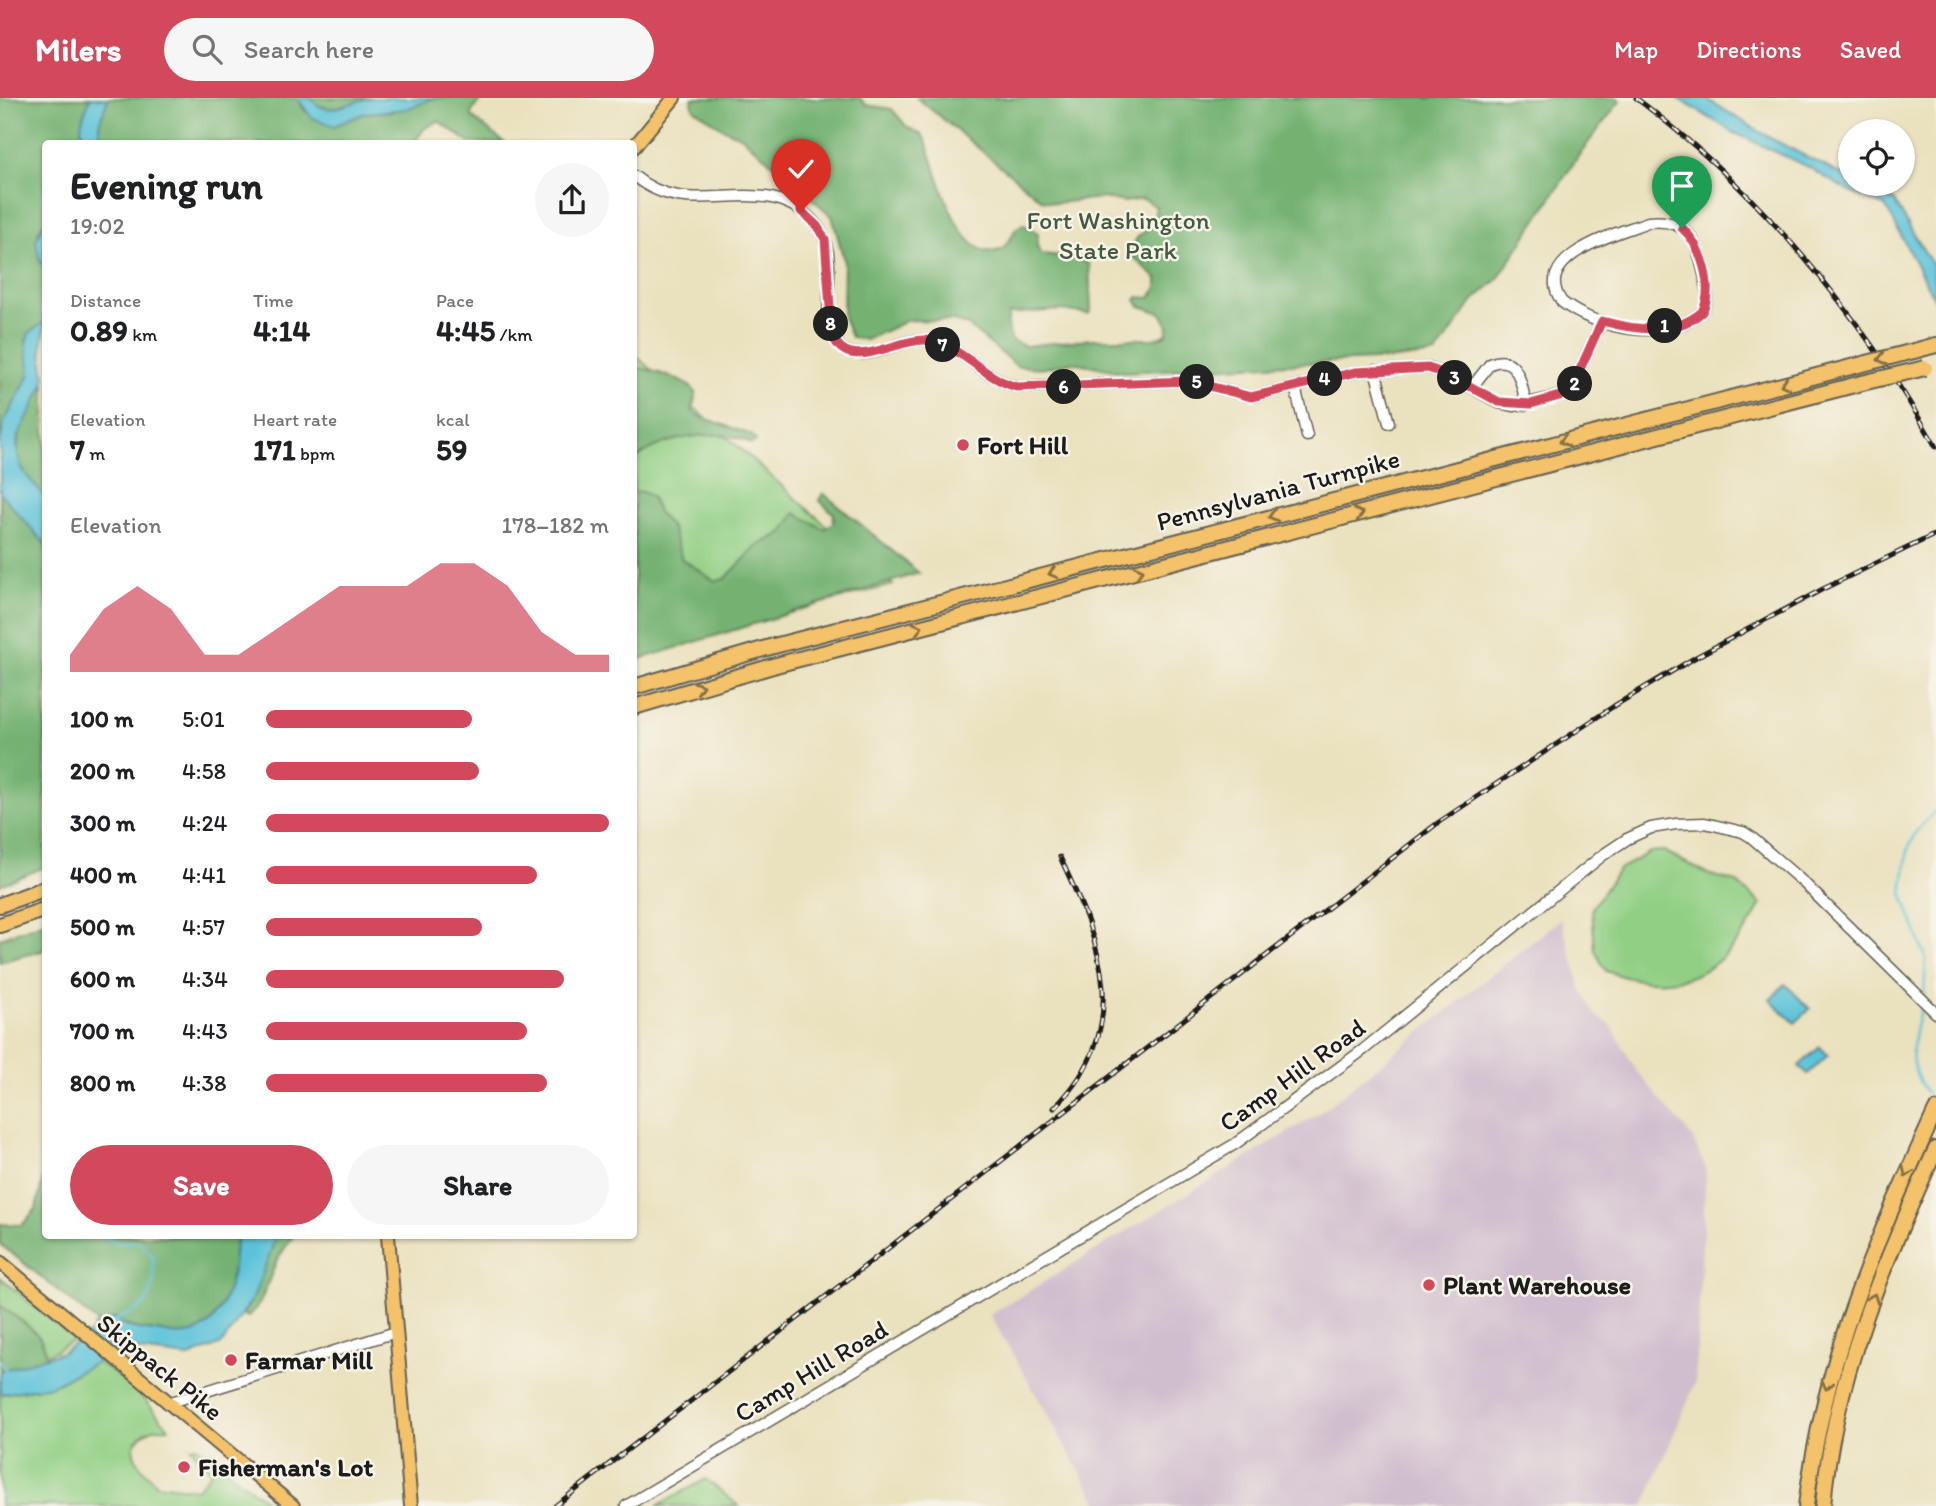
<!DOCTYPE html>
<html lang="en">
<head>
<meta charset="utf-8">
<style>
	body { margin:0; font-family:Itim,sans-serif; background:#f6f6f6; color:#202124; height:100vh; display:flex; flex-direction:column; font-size:26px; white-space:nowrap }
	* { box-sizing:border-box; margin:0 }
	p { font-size:23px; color:#757577 }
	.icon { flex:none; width:38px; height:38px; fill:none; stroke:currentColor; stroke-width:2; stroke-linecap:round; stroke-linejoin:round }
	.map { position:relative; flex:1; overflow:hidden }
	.side { position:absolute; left:42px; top:42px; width:595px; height:1099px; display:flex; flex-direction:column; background:#fff; border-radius:7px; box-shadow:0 2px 5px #0004 }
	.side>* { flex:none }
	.buttons { position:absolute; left:1838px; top:21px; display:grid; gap:14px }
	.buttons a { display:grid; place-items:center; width:77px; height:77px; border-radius:50%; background:#fff; box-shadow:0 2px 5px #0004; font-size:35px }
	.pin { position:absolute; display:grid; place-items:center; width:60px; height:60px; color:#fff; margin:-72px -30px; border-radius:50% 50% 50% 0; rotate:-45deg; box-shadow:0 0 7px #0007 }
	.pin .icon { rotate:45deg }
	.km { position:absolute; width:35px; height:35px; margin:-18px; border-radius:50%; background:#222; color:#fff; font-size:19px; line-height:35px; text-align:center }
	.round { display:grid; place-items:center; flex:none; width:74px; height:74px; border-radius:37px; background:#f6f6f6 }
	.summary { display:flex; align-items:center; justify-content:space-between; height:119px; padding:0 28px }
	h1 { font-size:38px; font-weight:700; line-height:52px }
	.stats { display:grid; grid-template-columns:repeat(3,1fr); gap:10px; height:119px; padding:7px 28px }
	.stats div { display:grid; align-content:center }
	.stats b { font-size:30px; font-weight:700 }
	.stats small { font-size:19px; font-weight:400 }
	.stats p { font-size:19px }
	.chart { height:196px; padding:14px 28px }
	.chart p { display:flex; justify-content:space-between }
	.chart svg { width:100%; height:126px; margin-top:7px; fill:#d1495b; opacity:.7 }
	.action { display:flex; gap:14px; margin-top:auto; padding:14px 28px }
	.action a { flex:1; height:80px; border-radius:42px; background:#d1495b; color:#fff; font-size:28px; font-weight:700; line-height:80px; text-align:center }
	.action a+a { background:#f6f6f6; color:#202124 }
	ul { padding:0 28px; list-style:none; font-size:23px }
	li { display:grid; grid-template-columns:112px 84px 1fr; align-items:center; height:52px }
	li i { height:18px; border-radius:9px; background:#d1495b }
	header { display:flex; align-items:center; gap:42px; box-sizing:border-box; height:98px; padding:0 35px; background:#d1495b; color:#fff }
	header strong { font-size:33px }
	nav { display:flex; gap:38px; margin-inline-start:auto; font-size:24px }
	.search { width:490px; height:63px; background:#f6f6f6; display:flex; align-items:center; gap:18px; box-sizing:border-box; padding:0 24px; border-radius:38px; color:#757577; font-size:26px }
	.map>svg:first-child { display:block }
	.industrial { fill:#d0bdce }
	.green { fill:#91cf84; stroke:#567650; stroke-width:2 }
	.forest { fill:#74b272; stroke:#486747; stroke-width:2 }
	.water { fill:#5cc2d9; stroke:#3c6f7a; stroke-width:2 }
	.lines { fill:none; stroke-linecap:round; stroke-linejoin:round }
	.stream { stroke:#5cc2d9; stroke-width:2.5 }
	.minor-casing { stroke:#646155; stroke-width:13 }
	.major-casing { stroke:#646155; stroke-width:16 }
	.highway-casing { stroke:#646155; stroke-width:18 }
	.minor { stroke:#fff; stroke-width:10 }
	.major { stroke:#f3c26a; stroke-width:12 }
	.highway { stroke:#f3c26a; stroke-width:14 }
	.rail-casing { stroke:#1c1c1c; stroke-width:5 }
	.rail { stroke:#f7f3e8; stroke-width:2.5; stroke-dasharray:8; stroke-linecap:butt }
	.highway-bridge-casing { stroke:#646155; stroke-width:18; stroke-linecap:butt }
	.highway-bridge { stroke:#f3c26a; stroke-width:14 }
	.oneway { stroke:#886f43 }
	.route-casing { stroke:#fff; stroke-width:14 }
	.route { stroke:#d1495b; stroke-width:9 }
	.poi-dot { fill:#d1495b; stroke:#f7f3e8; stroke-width:2.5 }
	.labels { text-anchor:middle; stroke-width:5; stroke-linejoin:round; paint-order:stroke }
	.park-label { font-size:26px; fill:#455b40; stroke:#f7f3e8 }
	.poi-label { font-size:26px; font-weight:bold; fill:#1c1c1c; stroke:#f7f3e8; text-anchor:start }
	.street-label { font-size:26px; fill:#1c1c1c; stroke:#f7f3e8 }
</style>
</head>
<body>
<header>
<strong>Milers</strong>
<div class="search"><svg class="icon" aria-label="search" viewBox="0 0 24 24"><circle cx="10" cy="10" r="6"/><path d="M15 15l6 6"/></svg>Search here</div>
<nav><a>Map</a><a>Directions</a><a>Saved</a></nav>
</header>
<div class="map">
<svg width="1936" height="1408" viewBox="0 0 1936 1408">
	<rect width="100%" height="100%" fill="#f7f3e8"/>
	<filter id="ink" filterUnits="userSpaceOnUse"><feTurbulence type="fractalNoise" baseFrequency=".0143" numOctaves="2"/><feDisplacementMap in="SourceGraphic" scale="14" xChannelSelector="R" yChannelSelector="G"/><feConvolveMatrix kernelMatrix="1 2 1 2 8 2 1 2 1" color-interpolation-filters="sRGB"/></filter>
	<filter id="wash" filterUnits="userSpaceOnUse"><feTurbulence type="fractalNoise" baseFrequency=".00686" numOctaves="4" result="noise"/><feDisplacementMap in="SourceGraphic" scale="28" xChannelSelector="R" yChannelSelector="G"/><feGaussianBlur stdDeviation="1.57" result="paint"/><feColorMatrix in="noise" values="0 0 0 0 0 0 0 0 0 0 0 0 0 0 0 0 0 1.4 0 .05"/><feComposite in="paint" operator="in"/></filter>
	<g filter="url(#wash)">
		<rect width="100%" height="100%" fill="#eae1be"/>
		<path class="industrial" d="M1561,821L1581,891L1595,917L1611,927L1637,974L1692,1039L1706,1071L1695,1285L1644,1408H1100L990,1217L1321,1014Z"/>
		<g class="green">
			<path d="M634,256L893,487L753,523L634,562Z"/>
			<path d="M1664,753L1707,776L1736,784L1761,806C1727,874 1681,900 1606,873L1595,853L1592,810L1619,771L1650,754Z"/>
			<path d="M0,1179L74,1242L0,1283Z"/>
			<path d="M97,1264L133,1288L169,1330C164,1331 157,1329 153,1331C118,1346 137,1367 157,1386L197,1391L211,1374L191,1349L197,1348L272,1408H0V1296L51,1288Z"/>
			<path d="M706,1381L739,1408H657Z"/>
		</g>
		<g class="forest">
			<path d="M0,0H90C84,18 76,27 86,45L46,46L45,123L38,134L40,164L45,167V224L29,235L30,276L4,324L0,346Z"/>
			<path d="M108,0H297L305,13L334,28L365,15L395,13L434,0H483L472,13V19L505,45H470L438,23L425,30L413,46L101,45L99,26Z"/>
			<path d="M310,0H369C351,10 324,18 310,0Z"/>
			<path d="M692,0H860L866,7L892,11L907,29L921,36L925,41C936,67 957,171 1003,151L1016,131L1023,126L1038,135L1037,148L1041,156L1071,159L1089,166L1091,213L1088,216L1062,212L1009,216L1007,228L1012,243L1025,248L1090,241H1153L1166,237L1168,228L1161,215L1140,208L1136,202L1138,199L1150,200L1157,189V181L1129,155L1137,140L1153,127L1156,109L1143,101L1125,104L1102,100L1056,105L1042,102L917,0H1618L1620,3L1579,57L1497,182L1473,203L1436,256L1395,261L1122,274L1073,264L1044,270L1017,268L967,227L953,223L908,222L866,242L851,239L843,219L844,162L832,118L742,39L722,30L693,10Z"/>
			<path d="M634,270C648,270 690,283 696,295L692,312L696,317L752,337L756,343L751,346C727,327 652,340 634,364Z"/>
			<path d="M45,285V399C38,390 26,380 21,369C9,341 31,308 45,285Z"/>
			<path d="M639,393L651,398L658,414L672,431L682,461L715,483L725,481L757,448L783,434L795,415L824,431L833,425L834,416L819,402L823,395L919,475L634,563V396Z"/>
			<path d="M0,395L46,446L45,769L0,787Z"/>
			<path d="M45,824V852L0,864V840Z"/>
			<path d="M45,1071L46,1138H238C232,1152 235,1166 231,1180C221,1219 205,1245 161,1234C146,1231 126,1232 116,1220L101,1227L0,1146V1126L22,1127L36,1111Z"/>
			<path d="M276,1138H293L277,1162L260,1205L248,1219L243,1217L254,1198Z"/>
			<path d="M0,1207C19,1223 47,1234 46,1261L0,1273Z"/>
		</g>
		<g class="water">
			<path d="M90,0H108L99,26L101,45H86C76,27 84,18 90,0Z"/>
			<path d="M297,0H310C328,23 350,2 372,0C392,0 413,0 434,0L407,11L365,15L334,28L312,20Z"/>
			<path d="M1677,0H1705L1772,41L1850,81V86H1861L1894,103L1933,168L1936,204L1886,109L1850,94L1808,69L1733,34Z"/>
			<path d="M45,123V167L40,164L36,143Z"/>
			<path d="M45,224L42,248L45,285L18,338L17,352L22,372L45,399V446L0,395V346L4,324L30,276L26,244L29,235Z"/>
			<path d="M1785,886L1810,911L1795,925L1770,902Z"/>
			<path d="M1820,949L1828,957L1808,976L1799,968Z"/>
			<path d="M238,1138H276L254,1198L222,1246L189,1259L122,1251L51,1288L0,1296V1273L63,1254L93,1233L95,1227L116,1220C119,1222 120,1225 123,1227C132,1232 151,1232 161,1234C205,1245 221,1220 231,1180C235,1166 232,1152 238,1138Z"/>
		</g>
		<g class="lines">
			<g class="stream">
				<path d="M1924,900L1926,860L1902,795L1908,751L1915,735L1936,712"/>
				<path d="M1922,906C1913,941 1903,964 1927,995"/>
				<path d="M102,1138L117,1145L139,1143L153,1158C154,1178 156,1202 135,1213C128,1217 122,1217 116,1223"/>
				<path d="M0,1263L8,1275"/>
			</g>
		</g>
	</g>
	<g filter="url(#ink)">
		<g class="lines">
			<g class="minor-casing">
				<g id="minor">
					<path d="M634,78C694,128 759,68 813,123C847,157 812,220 841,250C867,268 897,240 925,242C960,245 983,281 1017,289L1190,283L1251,299L1356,274L1428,270L1451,278L1499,305L1515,308L1563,297L1572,289L1602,223"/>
					<path d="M1648,124C1689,120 1696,142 1704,176C1707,191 1710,200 1702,214C1665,246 1597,231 1562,204C1529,158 1619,135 1648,124Z"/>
					<path d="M1375,272L1389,325"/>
					<path d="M1295,289L1307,338"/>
					<path d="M1472,289L1490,266C1518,254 1522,287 1526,307"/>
					<path d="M168,1305L396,1234"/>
					<path d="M626,1408L1235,1046L1363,952L1603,757L1627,741L1651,730L1676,726L1705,725L1743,734L1751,739L1804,785L1936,915"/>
				</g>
			</g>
			<g class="major-casing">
				<g id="major">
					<path d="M634,49L674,0"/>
					<path d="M388,1138L411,1408"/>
					<path d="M0,1164L293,1408"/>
				</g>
			</g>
			<g class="highway-casing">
				<g id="highway">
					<path d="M1914,253L1936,247"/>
					<path d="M634,589L770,549L1851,269"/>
					<path d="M634,609L776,567L1862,285"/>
					<path d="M0,807L46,790"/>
					<path d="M0,827L46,811"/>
					<path d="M1806,1408C1824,1259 1874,1147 1936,1012"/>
					<path d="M1823,1408C1833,1282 1884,1164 1936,1051"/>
				</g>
			</g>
			<use href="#minor" class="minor"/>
			<use href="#major" class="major"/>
			<use href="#highway" class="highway"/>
			<g class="rail-casing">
				<g id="rail">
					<path d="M1636,0C1759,93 1860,215 1936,349"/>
					<path d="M1054,1010C1134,930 1102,848 1060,759"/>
					<path d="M555,1408L1439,724L1614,608L1696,559L1823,491L1936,436"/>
				</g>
			</g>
			<use href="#rail" class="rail"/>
			<g class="highway-bridge-casing">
				<g id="highway-bridge">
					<path d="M1851,269L1914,253"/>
					<path d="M1862,285L1925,270"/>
				</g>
			</g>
			<use href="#highway-bridge" class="highway-bridge"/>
		</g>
		<defs><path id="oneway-chevron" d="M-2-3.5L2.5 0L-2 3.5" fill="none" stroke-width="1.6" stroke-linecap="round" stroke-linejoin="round" transform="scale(1.75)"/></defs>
		<g class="oneway">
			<use href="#oneway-chevron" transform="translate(1882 261) rotate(166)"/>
			<use href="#oneway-chevron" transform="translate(1785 286) rotate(166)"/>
			<use href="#oneway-chevron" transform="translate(1564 343) rotate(165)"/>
			<use href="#oneway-chevron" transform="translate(1359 416) rotate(-14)"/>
			<use href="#oneway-chevron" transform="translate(1273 418) rotate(165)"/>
			<use href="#oneway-chevron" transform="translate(1139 473) rotate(-14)"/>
			<use href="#oneway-chevron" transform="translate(1053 475) rotate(165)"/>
			<use href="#oneway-chevron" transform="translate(918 530) rotate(-15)"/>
			<use href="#oneway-chevron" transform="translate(699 589) rotate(-16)"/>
			<use href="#oneway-chevron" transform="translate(1907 1074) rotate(115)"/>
			<use href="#oneway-chevron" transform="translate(1873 1200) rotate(-69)"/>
			<use href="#oneway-chevron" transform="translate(1827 1287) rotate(104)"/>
		</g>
	</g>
	<g class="lines" filter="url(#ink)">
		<g class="route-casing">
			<path id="route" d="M801,113L817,128L825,141L832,236C847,278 896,240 925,242C960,245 983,281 1017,289L1190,283L1251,299L1356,274L1428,270L1451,278L1499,304L1531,306L1563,297L1572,289L1602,223C1635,232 1674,238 1702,214C1715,190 1701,147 1682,130"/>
		</g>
		<use href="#route" class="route"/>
	</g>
	<g class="poi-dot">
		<circle cx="963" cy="347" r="7"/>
		<circle cx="1429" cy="1187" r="7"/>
		<circle cx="231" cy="1262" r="7"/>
		<circle cx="184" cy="1369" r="7"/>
	</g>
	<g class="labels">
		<g class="park-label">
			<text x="1118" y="131">Fort Washington<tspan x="1118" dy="30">State Park</tspan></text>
		</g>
		<g class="poi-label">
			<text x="977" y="356">Fort Hill</text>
			<text x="1443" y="1196">Plant Warehouse</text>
			<text x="245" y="1271">Farmar Mill</text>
			<text x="198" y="1378">Fisherman's Lot</text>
		</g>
		<g class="street-label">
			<text transform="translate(1278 392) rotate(-15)" y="9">Pennsylvania Turnpike</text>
			<text transform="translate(1292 977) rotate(-36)" y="9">Camp Hill Road</text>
			<text transform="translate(160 1269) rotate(39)" y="9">Skippack Pike</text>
			<text transform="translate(811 1273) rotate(-31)" y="9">Camp Hill Road</text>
		</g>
	</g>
</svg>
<div class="buttons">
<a><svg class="icon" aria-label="locate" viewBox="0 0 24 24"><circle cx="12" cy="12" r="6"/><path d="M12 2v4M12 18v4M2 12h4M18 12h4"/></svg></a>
</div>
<div class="pin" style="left:1682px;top:130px;background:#1e9e55"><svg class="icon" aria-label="arrive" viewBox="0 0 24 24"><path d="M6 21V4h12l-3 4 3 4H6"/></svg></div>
<div class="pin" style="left:801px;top:113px;background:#d93025"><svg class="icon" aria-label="check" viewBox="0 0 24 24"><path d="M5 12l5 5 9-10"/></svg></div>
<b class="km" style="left:1665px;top:228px">1</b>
<b class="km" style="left:1575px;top:286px">2</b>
<b class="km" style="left:1455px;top:280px">3</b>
<b class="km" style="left:1325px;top:281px">4</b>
<b class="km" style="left:1197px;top:284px">5</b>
<b class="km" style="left:1064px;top:289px">6</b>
<b class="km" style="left:943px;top:247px">7</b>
<b class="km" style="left:831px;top:226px">8</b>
<section class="side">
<div class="summary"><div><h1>Evening run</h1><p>19:02</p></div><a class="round"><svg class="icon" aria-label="share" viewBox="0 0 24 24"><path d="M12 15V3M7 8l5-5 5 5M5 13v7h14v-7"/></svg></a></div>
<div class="stats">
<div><p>Distance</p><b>0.89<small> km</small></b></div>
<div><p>Time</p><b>4:14</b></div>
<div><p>Pace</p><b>4:45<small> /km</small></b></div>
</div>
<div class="stats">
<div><p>Elevation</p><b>7<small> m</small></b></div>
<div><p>Heart rate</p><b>171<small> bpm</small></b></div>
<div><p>kcal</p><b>59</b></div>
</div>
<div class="chart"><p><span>Elevation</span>178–182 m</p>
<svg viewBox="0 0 160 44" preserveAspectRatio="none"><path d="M0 44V38L10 22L20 14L30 22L40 38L50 38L60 30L70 22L80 14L90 14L100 14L110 6L120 6L130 14L140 30L150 38L160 38V44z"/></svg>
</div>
<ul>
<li><b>100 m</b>5:01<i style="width:60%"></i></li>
<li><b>200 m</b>4:58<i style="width:62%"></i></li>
<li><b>300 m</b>4:24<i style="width:100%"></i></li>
<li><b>400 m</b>4:41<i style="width:79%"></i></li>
<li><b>500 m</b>4:57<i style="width:63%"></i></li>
<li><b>600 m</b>4:34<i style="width:87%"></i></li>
<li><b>700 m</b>4:43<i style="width:76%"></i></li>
<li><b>800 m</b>4:38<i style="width:82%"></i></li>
</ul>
<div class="action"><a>Save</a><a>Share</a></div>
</section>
</div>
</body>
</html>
